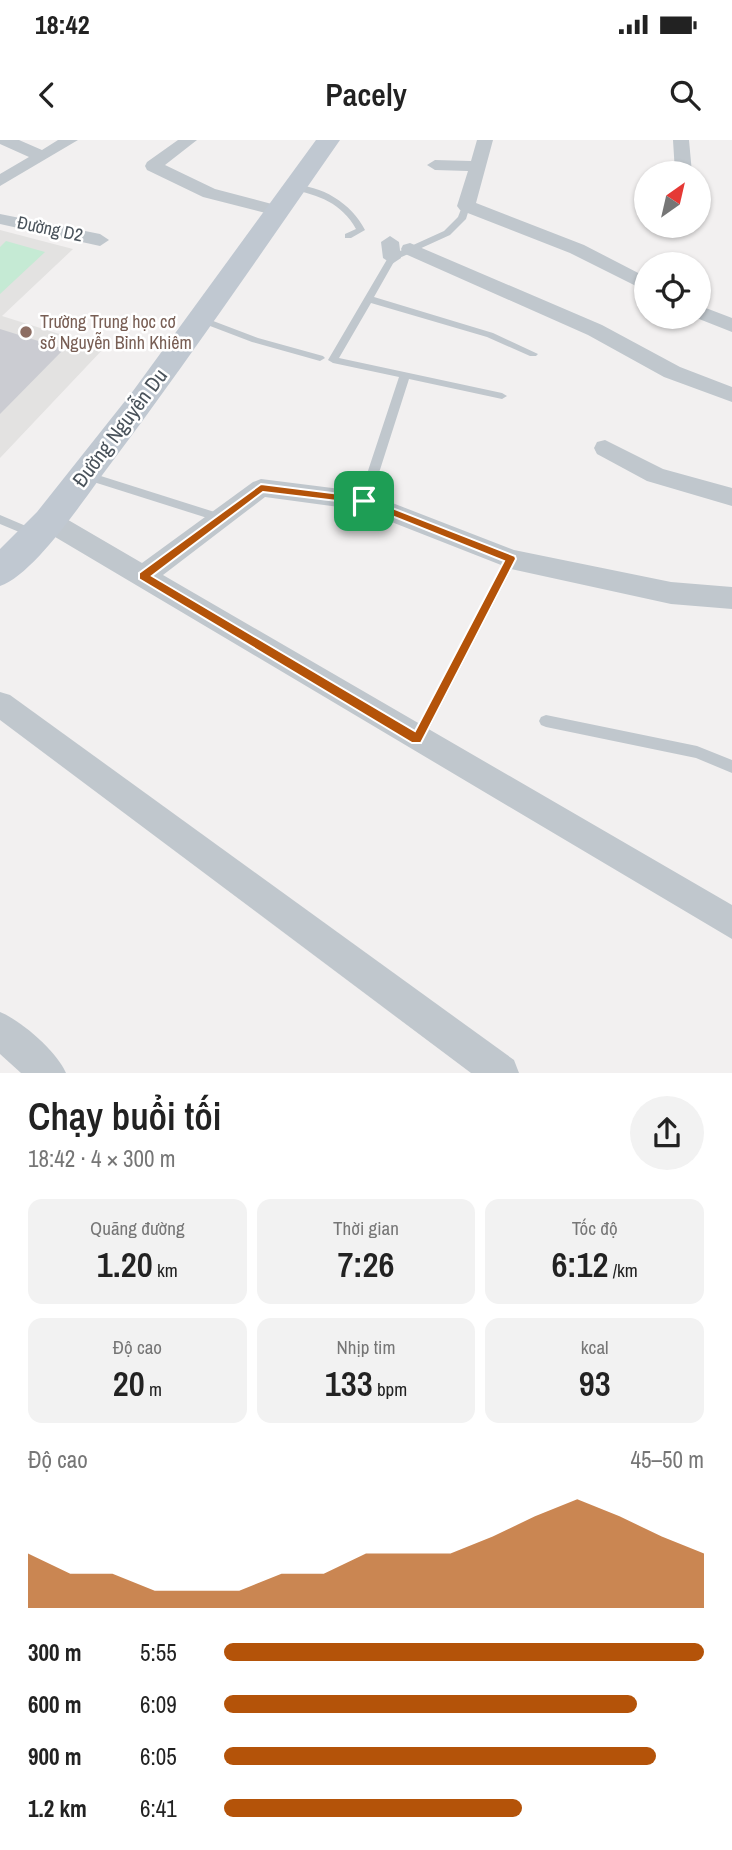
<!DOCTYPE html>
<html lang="vi">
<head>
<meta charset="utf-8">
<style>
	body { margin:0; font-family:"Archivo Narrow",sans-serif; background:#f2f2f2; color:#222; height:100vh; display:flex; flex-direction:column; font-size:26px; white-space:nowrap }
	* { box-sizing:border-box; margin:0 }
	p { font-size:23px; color:#767676 }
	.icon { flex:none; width:38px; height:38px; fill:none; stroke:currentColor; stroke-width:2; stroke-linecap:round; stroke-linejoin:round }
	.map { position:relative; height:933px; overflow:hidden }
	.details { display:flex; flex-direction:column; background:#fff; flex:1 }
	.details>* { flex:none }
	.needle { width:46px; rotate:34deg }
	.fabs { position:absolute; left:634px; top:21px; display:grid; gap:14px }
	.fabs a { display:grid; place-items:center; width:77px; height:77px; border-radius:50%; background:#fff; box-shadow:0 2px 5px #0004; font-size:35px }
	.pin { position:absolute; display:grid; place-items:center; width:60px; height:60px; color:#fff; margin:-30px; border-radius:14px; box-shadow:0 4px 10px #0006 }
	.round { display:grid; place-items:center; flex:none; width:74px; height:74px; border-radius:37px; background:#f2f2f2 }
	.overview { display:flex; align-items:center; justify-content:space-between; height:119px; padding:0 28px }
	h1 { font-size:38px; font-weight:600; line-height:52px }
	.metrics { display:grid; grid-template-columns:repeat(3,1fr); gap:10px; height:119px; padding:7px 28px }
	.metrics div { display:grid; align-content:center; border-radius:14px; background:#f2f2f2; text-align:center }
	.metrics b { font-size:35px; font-weight:600 }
	.metrics small { font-size:19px; font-weight:400 }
	.metrics p { font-size:19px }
	.chart { height:196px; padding:14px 28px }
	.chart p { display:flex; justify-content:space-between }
	.chart svg { width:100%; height:126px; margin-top:7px; fill:#b45309; opacity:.7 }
	ul { padding:0 28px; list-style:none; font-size:23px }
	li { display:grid; grid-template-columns:112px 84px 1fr; align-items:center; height:52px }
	li i { height:18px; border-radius:9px; background:#b45309 }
	.status { display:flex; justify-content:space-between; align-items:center; height:49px; padding:0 35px; background:#fff; direction:ltr }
	.status svg { height:19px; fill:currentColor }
	header { display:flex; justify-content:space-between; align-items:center; height:91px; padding:0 28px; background:#fff; font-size:32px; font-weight:600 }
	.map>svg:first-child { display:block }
	.education { fill:#e3e2e1 }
	.green { fill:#c5ead4 }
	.building { fill:#cbccd2 }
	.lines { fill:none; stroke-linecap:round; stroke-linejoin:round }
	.lane { fill:#c0c7cd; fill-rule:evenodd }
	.street { fill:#c0c7cd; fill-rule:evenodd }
	.secondary { fill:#c0c8d1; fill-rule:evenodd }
	.route { fill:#b45309; stroke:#fff; stroke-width:2; fill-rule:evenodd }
	.education-dot { fill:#8d6e63; stroke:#fff; stroke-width:2.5 }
	.labels { text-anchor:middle; stroke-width:5; stroke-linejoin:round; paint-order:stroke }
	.far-street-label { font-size:18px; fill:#4a535b; stroke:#fff }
	.far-education-label { font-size:18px; fill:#785e54; stroke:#fff; text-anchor:start }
	.street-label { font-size:21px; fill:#4a535b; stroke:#fff }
</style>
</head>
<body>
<div class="status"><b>18:42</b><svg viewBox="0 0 49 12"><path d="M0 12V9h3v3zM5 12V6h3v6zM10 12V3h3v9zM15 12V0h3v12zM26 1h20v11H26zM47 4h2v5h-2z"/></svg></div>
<header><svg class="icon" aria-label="back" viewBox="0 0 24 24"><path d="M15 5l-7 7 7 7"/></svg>Pacely<svg class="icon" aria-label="search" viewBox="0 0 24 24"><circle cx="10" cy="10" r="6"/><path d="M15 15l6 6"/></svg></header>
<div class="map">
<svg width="732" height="933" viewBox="0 0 732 933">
	<rect width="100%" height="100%" fill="#f2f0f0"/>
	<path class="education" d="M0,90L73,109L2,176L104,208L0,318Z"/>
	<path class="green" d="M6,101L45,112L0,154V107Z"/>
	<path class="building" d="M0,189L64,209L0,274Z"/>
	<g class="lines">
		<g class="lane">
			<path d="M291,45C322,45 351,63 365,90L351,98H345V94L356,89C342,63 318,55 291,49Z"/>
			<path d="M463,64L470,66L466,79L450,95L395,120L374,157L493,193L538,214L536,216H530L487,197L371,163L339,218L502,253L507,256L502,259L409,239L370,361L364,365L360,364L358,361L399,237L333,223L328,220L389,116L444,91L458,77Z"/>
			<path d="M200,176L258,198L323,216L325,218L320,221L252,202L197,181V177Z"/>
			<path d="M85,331L224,375L226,378L220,382L81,338L80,335L81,332Z"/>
			<path d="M0,375L40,392L42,395L36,399L0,384Z"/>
			<path d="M511,414L517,419L422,603L417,605L412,603L410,599L412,595L507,416Z"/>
			<path d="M546,575L697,606L732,620V633L696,618L546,587L541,585L539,581L541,577Z"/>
		</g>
		<g class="street">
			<path d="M0,0H19L42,10L58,0H78L0,46V34L29,17L0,4Z"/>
			<path d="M178,0H197L165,25L215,49L283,67L286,71L277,76L203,57L147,30L145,26L147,22Z"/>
			<path d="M477,0H493L476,63L584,105L646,137V151L570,113L460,70L457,66L468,31L435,30L427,25L435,20L471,21Z"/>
			<path d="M673,0H689L692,33L675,32Z"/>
			<path d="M0,74L100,94L109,100L100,106L0,84Z"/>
			<path d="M390,96L399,102L401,118L392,124L383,118L381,102Z"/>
			<path d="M410,103L602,185L680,227L732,247V262L664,237L588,195L403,113L401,109L403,105Z"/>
			<path d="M698,165L732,178V192L694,177H698Z"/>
			<path d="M605,300L663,329L732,348V366L647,341L597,314L594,308L597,302Z"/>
			<path d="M261,339L364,352L514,410L671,442L732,447V469L671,464L511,429L361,370L265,357L163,435L732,765V799L40,388L37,381L40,374L49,372L58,374L142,423L253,342Z"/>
			<path d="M0,552L10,555L514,920L519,933H471L0,580Z"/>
			<path d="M0,872C22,881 57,912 66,933H21L0,914Z"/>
		</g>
		<path class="secondary" d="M316,0H340C262,112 185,225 103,334C81,364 33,435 0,446V409L37,372L133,251Z"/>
	</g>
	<path class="route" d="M261,344L364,357L515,416L516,419L421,603H412L139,439V433ZM263,352L362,364L504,421L415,591L152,436Z"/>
	<circle class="education-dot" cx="26" cy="192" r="7"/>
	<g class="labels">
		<g class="far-street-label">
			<text transform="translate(50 89) rotate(12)" y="6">Đường D2</text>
		</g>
		<g class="far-education-label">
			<text x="40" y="188">Trường Trung học cơ<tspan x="40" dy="21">sở Nguyễn Bỉnh Khiêm</tspan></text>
		</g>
		<g class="street-label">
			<text transform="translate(120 288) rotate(-53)" y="7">Đường Nguyễn Du</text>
		</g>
	</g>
</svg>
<div class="fabs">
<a><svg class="needle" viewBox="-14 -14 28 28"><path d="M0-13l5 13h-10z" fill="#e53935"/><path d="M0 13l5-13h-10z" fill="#767676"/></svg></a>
<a><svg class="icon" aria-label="locate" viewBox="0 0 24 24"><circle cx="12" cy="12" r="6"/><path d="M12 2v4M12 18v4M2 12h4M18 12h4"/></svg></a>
</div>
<div class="pin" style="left:364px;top:361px;background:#1e9e55"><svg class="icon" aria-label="arrive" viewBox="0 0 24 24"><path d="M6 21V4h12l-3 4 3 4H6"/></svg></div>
</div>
<section class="details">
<div class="overview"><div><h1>Chạy buổi tối</h1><p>18:42 · 4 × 300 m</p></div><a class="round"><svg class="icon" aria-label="share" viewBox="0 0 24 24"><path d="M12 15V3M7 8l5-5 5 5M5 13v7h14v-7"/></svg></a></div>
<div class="metrics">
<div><p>Quãng đường</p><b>1.20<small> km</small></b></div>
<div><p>Thời gian</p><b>7:26</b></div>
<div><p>Tốc độ</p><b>6:12<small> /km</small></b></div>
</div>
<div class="metrics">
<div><p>Độ cao</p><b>20<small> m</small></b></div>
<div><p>Nhịp tim</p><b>133<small> bpm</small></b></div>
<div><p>kcal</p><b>93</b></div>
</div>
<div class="chart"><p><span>Độ cao</span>45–50 m</p>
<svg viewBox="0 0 160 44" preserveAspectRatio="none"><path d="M0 44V25L10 32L20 32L30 38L40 38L50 38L60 32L70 32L80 25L90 25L100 25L110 19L120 12L130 6L140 12L150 19L160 25V44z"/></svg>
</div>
<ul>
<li><b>300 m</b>5:55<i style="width:100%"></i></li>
<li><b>600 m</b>6:09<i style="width:86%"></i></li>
<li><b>900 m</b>6:05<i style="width:90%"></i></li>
<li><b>1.2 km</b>6:41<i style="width:62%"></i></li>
</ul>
</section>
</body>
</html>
